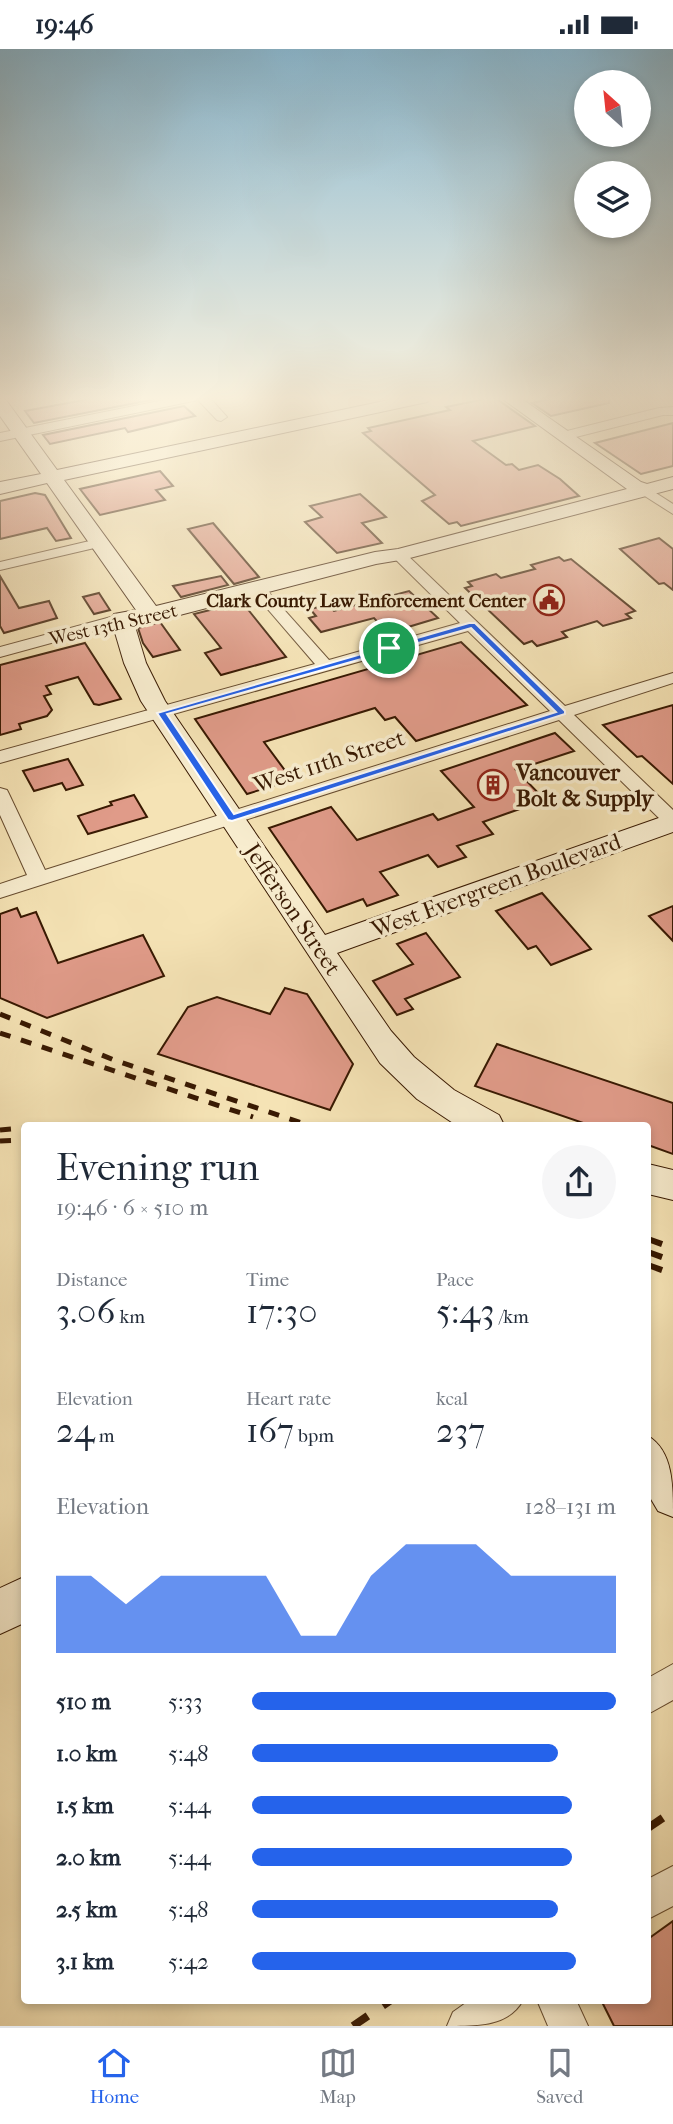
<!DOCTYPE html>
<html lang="en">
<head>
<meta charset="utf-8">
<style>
	body { margin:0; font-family:"IM FELL French Canon",serif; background:#f6f6f7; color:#1f2937; height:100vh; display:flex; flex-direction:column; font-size:26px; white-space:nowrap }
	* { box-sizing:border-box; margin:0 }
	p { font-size:23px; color:#747a83 }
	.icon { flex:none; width:38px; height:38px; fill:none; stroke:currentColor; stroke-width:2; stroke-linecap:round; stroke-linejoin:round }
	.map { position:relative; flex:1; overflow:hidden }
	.drawer { position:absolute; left:21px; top:1073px; width:630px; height:882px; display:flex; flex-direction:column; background:#fff; border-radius:7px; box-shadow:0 4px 10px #0003 }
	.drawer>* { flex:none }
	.needle { width:46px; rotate:333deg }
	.fabs { position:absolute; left:574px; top:21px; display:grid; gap:14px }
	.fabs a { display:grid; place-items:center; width:77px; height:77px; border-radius:50%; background:#fff; box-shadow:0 4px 10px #0003; font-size:35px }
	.pin { position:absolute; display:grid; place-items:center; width:60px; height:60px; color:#fff; margin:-30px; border:4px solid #fff; border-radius:50%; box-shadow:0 2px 7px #0007 }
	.round { display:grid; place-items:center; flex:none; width:74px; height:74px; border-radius:37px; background:#f6f6f7 }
	.overview { display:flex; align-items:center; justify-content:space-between; height:119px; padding:0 35px }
	h1 { font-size:38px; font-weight:600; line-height:52px }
	.stats { display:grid; grid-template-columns:repeat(3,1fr); gap:10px; height:119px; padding:7px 35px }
	.stats div { display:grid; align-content:center }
	.stats b { font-size:35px; font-weight:600 }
	.stats small { font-size:19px; font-weight:400 }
	.stats p { font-size:19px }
	.chart { height:196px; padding:14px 35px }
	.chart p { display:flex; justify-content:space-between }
	.chart svg { width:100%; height:126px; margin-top:7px; fill:#2563eb; opacity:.7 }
	ul { padding:0 35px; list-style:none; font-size:23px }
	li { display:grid; grid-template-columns:112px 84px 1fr; align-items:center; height:52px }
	li i { height:18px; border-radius:9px; background:#2563eb }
	.status { display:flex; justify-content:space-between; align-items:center; height:49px; padding:0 35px; background:#fff; direction:ltr }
	.status svg { height:19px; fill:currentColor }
	.dock { display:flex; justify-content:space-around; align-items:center; height:98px; border-top:2px solid #e0e1e3; background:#fff; font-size:19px; color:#747a83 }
	.dock a { display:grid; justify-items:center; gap:4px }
	.dock .selected { color:#2563eb }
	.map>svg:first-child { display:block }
	.building { fill:#e09b89; stroke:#381902; stroke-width:2 }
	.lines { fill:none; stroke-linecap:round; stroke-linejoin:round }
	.street-casing { stroke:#674c2f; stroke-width:2 }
	.secondary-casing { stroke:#381902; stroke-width:2 }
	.street { fill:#f8edcf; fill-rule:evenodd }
	.secondary { fill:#f8edcf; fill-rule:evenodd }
	.rail-far2 { stroke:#381902; stroke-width:5; stroke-dasharray:11 11; stroke-linecap:butt }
	.rail-far1 { stroke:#381902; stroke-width:6; stroke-dasharray:15 15; stroke-linecap:butt }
	.rail { stroke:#381902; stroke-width:8; stroke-dasharray:18 18; stroke-linecap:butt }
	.route { fill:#2563eb; stroke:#fff; stroke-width:2; fill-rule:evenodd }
	.labels { text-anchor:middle; stroke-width:7; stroke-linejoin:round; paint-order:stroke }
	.far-poi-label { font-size:19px; font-weight:bold; fill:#381902; stroke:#f8edcf; text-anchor:end }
	.far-street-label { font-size:19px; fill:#381902; stroke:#f8edcf }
	.street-label { font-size:23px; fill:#381902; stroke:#f8edcf }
	.poi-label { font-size:23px; font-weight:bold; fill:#381902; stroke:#f8edcf; text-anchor:start }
</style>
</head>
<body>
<div class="status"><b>19:46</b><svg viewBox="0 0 49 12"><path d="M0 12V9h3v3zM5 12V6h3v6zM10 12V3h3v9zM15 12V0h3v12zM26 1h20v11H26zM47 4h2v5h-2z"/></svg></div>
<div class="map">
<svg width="673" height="1977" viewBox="0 0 673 1977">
	<rect width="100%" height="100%" fill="#f5e3b5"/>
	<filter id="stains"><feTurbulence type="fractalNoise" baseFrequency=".00286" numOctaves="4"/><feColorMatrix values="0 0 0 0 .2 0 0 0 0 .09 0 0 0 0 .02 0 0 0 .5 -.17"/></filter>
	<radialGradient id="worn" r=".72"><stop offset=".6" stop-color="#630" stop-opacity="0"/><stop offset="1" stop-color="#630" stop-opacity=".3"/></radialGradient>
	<g class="building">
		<path d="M100,348H166L34,374L25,362Z"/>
		<path d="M494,348L535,377L473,392L506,416L512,415L519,421L538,416L560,430L579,447L461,477L457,473L449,475L422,452L435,446L363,384L371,382L368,379L450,361L446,358Z"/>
		<path d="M559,348H609V354L551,367L532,354Z"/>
		<path d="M184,357L195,367L128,383L125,379L50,395L43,386Z"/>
		<path d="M673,374V417L641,425L595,394Z"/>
		<path d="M160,422L173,437L156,441L165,451L100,466L80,440Z"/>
		<path d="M35,444L45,446L71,489L56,492L47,479L0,490V452Z"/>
		<path d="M360,445L386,468L362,474L382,494L337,504L305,473L322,468L310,457Z"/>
		<path d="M213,474L259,528L234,535L188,480Z"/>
		<path d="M659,489L673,500V541L664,534L659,535L620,500Z"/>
		<path d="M559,508L564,512L571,510L635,562L626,565L631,569L603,577L597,572L562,583L567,588L537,597L532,592L524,595L465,539L472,537L468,533L496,525L501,529L535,520L531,516Z"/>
		<path d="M0,527L19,559L49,552L57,569L4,584L0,577Z"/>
		<path d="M221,527L228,536L181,548L173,537Z"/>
		<path d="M409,542L438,569L388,584L374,569L321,583L309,569L316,567L310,560L328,556L334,562Z"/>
		<path d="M99,544L110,561L94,565L83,548Z"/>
		<path d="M242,553L286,608L221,626L205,604L221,599L194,565Z"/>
		<path d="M160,573L180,601L153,608L143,594L138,579Z"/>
		<path d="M461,593L527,656L416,692L395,668L385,671L375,659L264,693L292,731L247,745L195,670Z"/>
		<path d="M85,594L121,650L99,656L94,655L78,628L46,637L51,645L44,647L52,661L47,667L19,675L21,680L0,686V616Z"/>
		<path d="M673,656V735L642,707L637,708L603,676Z"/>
		<path d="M555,684L574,702L516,721L545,751L483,773L493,785L457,797L466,808L438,818L428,806L380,823L398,846L367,857L363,850L327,863L269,779L331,758L357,791L433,765L438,771L474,758L441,722Z"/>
		<path d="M68,710L83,736L66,741L62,734L34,742L23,722Z"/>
		<path d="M134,746L147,768L88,785L78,767L112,756L110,753Z"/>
		<path d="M542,844L591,900L551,916L536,897L528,900L496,862Z"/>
		<path d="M673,857V892L649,867Z"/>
		<path d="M17,859L21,868L36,863L58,914L143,886L164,927L47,969L0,949V865Z"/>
		<path d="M426,884L460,928L405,950L413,960L397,966L373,932L413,915L397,895Z"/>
		<path d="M285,939L307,945L353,1015L330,1061L158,1005L188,958L217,948L270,965Z"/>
		<path d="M497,995L673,1054V1105L648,1096V1076H589L475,1037Z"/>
		<path d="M673,1872V1977H614L601,1951H648V1890Z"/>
	</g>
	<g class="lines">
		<g class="street-casing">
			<g id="street">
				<path d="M179,348H209L227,368L221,372L217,371L198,351L0,392V384Z"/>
				<path d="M673,358V366H663L564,391L558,387L559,384L659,359Z"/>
				<path d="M645,437L673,455V465L640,444L638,441Z"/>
				<path d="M98,490L103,491L105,494L103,497L0,521V513Z"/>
				<path d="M399,502L404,503L565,657L673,624V634L574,666L673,761V778L666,776L559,671L0,849V835L27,826L0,766V739L7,741L9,745L45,821L550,662L468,582L0,714V702L315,615L252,542L249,539L252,536H262L329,611L460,574L394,509L392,506L394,503Z"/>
				<path d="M122,565L130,570L128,573L0,608V598Z"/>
				<path d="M673,1615V1651L648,1665V1629Z"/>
				<path d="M673,1817V1857L648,1870V1830Z"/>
				<path d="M470,1951H523C509,1977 479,1977 447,1977L453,1963Z"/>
				<path d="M537,1951H576L588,1977H548Z"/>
			</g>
		</g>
		<g class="secondary-casing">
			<g id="secondary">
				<path d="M403,348H435L427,353L64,431L156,557L375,503L398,500L627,440L500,348H519L641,433L647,435L673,428V440L406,510L376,515L172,568L134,574L146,614L165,652L325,886L673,764V783L337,904L391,982L414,1008L454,1041L499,1066L504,1076H456L417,1050L380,1014L141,652L124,614L111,570L114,565L136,561L47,434L0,445V433L41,425L0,367V350L6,351L57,421Z"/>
				<path d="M648,1115L673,1121V1151L648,1145Z"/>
				<path d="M648,1387C673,1402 673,1436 673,1468L658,1462L648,1445Z"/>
				<path d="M24,1528V1574L0,1585V1539Z"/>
			</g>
		</g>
		<use href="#street" class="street"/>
		<use href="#secondary" class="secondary"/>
		<g class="rail-far2">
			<path d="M0,965L114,1011L308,1076"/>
			<path d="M0,984L253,1068"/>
			<path d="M0,1081L24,1079"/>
			<path d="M0,1092L24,1091"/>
		</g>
		<g class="rail-far1">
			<path d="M648,1190L673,1199"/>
			<path d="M648,1203L673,1212"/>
			<path d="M648,1216L673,1225"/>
		</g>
		<g class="rail">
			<path d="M648,1779L673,1762"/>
			<path d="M353,1977L391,1951"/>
		</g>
	</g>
	<linearGradient id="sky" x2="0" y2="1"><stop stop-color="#89b8d1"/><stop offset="0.56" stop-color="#faf2de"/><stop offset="1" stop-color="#faf2de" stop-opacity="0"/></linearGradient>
	<rect width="673" height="625" fill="url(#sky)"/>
	<path class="route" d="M469,574H475L565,662V665L232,772L228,771L157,664ZM471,579L556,663L234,765L167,665Z"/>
	<defs>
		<g id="civic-ring" transform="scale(1.575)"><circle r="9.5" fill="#f8edcf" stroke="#8f2418" stroke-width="1.5"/><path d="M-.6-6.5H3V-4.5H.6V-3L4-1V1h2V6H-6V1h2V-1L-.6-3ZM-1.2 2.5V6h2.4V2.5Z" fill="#8f2418"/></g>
		<g id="building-ring" transform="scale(1.575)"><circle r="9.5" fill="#f8edcf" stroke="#8f2418" stroke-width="1.5"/><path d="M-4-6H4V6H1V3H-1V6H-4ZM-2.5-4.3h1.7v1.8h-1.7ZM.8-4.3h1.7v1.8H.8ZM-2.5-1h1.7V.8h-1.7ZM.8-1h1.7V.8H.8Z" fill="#8f2418"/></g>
	</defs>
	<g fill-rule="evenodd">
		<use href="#civic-ring" x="549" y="551"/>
		<use href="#building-ring" x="493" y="736"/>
	</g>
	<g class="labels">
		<g class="far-poi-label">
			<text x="526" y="558">Clark County Law Enforcement Center</text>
		</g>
		<g class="far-street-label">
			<text transform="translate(113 575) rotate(-13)" y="7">West 13th Street</text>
		</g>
		<g class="street-label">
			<text transform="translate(329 712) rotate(-18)" y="8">West 11th Street</text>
			<text transform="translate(496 836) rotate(-20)" y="8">West Evergreen Boulevard</text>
			<text transform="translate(293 860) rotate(56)" y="8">Jefferson Street</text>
		</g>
		<g class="poi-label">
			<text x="516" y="731">Vancouver<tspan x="516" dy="26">Bolt &amp; Supply</tspan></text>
		</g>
	</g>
	<rect width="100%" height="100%" filter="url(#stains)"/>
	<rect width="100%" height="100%" fill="url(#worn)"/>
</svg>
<div class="fabs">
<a><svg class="needle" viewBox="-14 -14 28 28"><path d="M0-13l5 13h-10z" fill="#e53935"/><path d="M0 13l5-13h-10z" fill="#747a83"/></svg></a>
<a><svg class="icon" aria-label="layers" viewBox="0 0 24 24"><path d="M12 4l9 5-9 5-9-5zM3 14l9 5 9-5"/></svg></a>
</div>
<div class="pin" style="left:389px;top:599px;background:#1e9e55"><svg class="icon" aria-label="arrive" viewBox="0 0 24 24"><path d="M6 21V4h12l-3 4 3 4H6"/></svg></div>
<section class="drawer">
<div class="overview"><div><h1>Evening run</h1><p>19:46 · 6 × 510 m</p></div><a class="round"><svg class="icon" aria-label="share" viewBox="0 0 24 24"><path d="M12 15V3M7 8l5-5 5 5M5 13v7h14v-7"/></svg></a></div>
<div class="stats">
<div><p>Distance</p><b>3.06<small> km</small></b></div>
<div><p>Time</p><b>17:30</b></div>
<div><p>Pace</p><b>5:43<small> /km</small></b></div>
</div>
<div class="stats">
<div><p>Elevation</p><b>24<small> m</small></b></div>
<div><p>Heart rate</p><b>167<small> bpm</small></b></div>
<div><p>kcal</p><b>237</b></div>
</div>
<div class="chart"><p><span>Elevation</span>128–131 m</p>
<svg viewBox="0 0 160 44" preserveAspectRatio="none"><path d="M0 44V17L10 17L20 27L30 17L40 17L50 17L60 17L70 38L80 38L90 17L100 6L110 6L120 6L130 17L140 17L150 17L160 17V44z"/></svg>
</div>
<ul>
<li><b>510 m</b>5:33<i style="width:100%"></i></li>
<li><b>1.0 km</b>5:48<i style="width:84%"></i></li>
<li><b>1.5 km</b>5:44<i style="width:88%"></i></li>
<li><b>2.0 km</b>5:44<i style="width:88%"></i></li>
<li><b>2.5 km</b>5:48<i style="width:84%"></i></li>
<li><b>3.1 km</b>5:42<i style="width:89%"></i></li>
</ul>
</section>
</div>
<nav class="dock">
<a class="selected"><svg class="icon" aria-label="home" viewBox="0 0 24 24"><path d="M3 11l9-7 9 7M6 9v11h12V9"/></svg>Home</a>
<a><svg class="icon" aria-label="map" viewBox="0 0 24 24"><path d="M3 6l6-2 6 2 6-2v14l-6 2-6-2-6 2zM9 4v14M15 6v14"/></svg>Map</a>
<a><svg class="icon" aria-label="saved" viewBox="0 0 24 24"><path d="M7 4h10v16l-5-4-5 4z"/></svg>Saved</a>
</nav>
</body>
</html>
